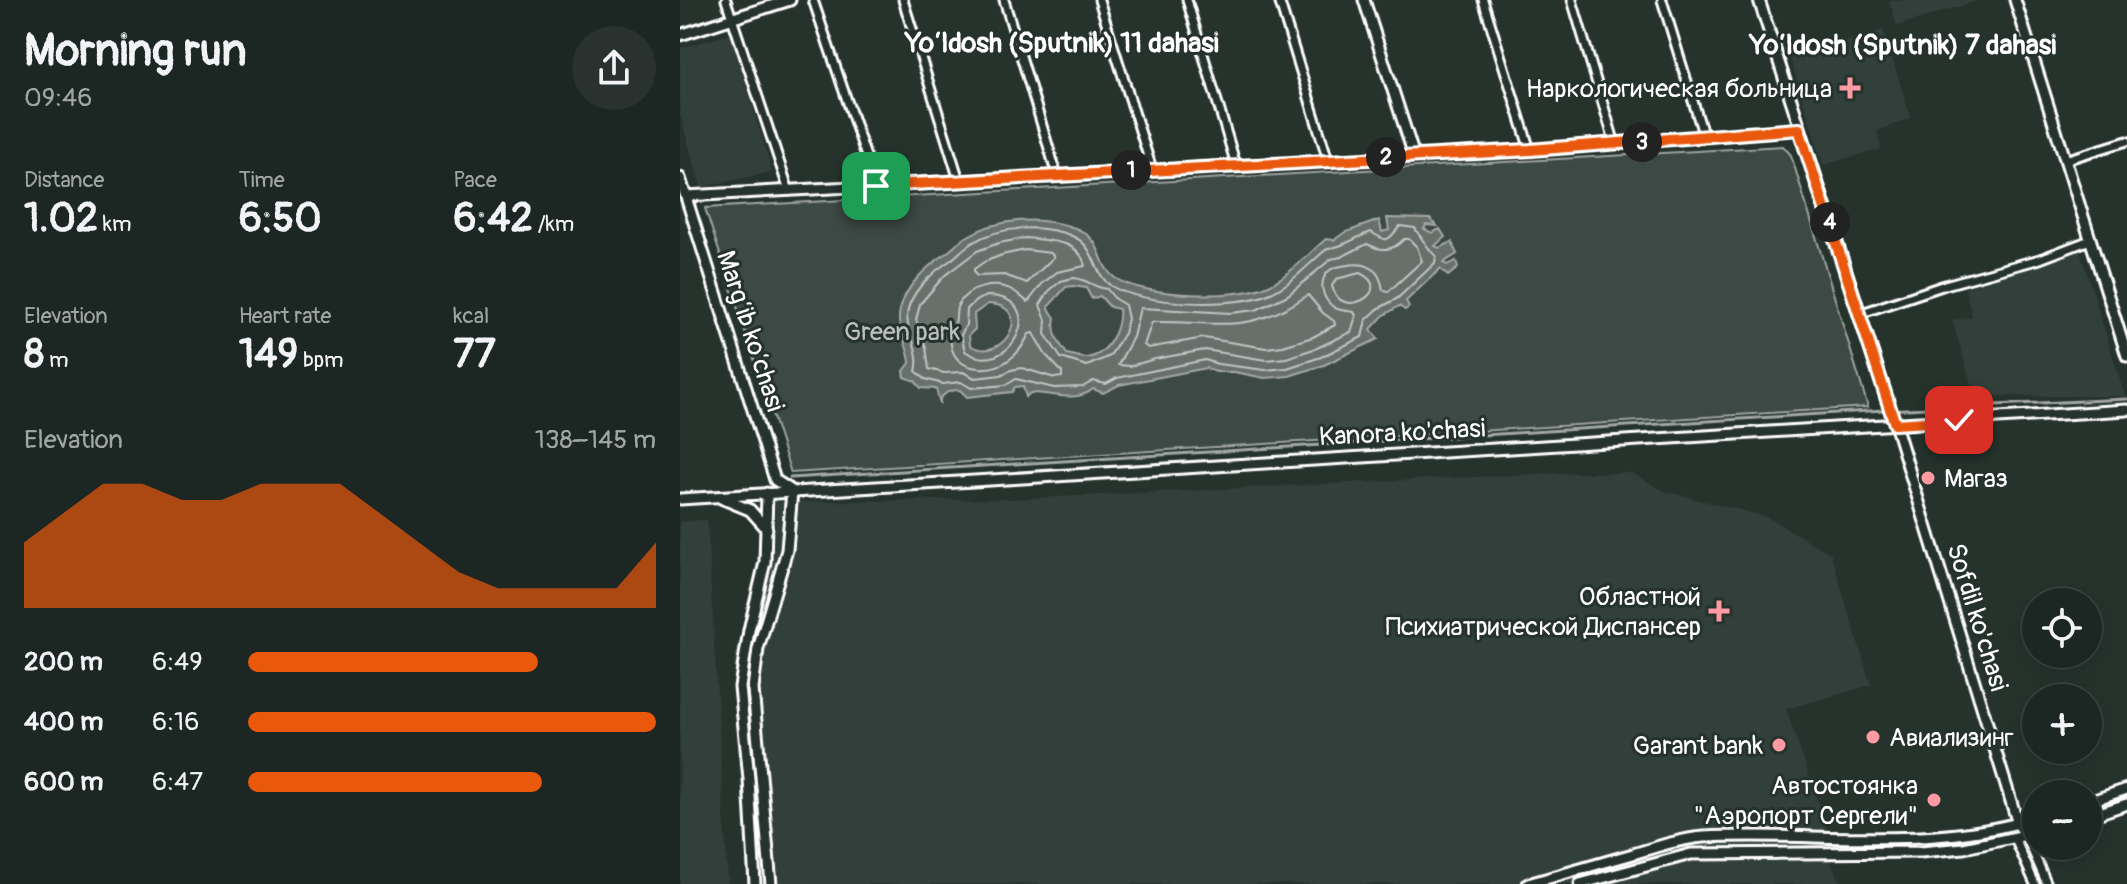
<!DOCTYPE html>
<html lang="en">
<head>
<meta charset="utf-8">
<style>
	body { margin:0; font-family:Pangolin,sans-serif; background:#29322f; color:#f1f3f6; height:100vh; display:flex; flex-direction:column; font-size:30px; white-space:nowrap }
	* { box-sizing:border-box; margin:0 }
	p { font-size:26px; color:#a0a5a5 }
	.icon { flex:none; width:44px; height:44px; fill:none; stroke:currentColor; stroke-width:2; stroke-linecap:round; stroke-linejoin:round }
	.map { position:relative; flex:1; overflow:hidden }
	.details { display:flex; flex-direction:column; background:#1c2622; width:680px }
	.details>* { flex:none }
	.fabs { position:absolute; left:1342px; top:588px; display:grid; gap:16px }
	.fabs a { display:grid; place-items:center; width:80px; height:80px; border-radius:50%; background:#1c2622; box-shadow:0 4px 20px #0003,0 0 0 2px #3a4340; font-size:40px }
	.pin { position:absolute; display:grid; place-items:center; width:68px; height:68px; color:#fff; margin:-34px; border-radius:16px; box-shadow:0 4px 12px #0006 }
	.km { position:absolute; width:40px; height:40px; margin:-20px; border-radius:50%; background:#222; color:#fff; font-size:22px; line-height:40px; text-align:center }
	.round { display:grid; place-items:center; flex:none; width:84px; height:84px; border-radius:42px; background:#29322f }
	.headline { display:flex; align-items:center; justify-content:space-between; height:136px; padding:0 24px }
	h1 { font-size:44px; font-weight:700; line-height:60px }
	.figures { display:grid; grid-template-columns:repeat(3,1fr); gap:12px; height:136px; padding:8px 24px }
	.figures div { display:grid; align-content:center }
	.figures b { font-size:40px; font-weight:700 }
	.figures small { font-size:22px; font-weight:400 }
	.figures p { font-size:22px }
	.chart { height:224px; padding:16px 24px }
	.chart p { display:flex; justify-content:space-between }
	.chart svg { width:100%; height:144px; margin-top:8px; fill:#ea580c; opacity:.7 }
	ul { padding:0 24px; list-style:none; font-size:26px }
	li { display:grid; grid-template-columns:128px 96px 1fr; align-items:center; height:60px }
	li i { height:20px; border-radius:10px; background:#ea580c }
	main { display:flex; flex:1; min-height:0 }
	.map>svg:first-child { display:block }
	.built { fill:#333f3a }
	.green { fill:#3e4944; stroke:#9ea4a2; stroke-width:2 }
	.water { fill:#67706c; stroke:#a4a9a7; stroke-width:2; fill-rule:evenodd }
	.lines { fill:none; stroke-linecap:round; stroke-linejoin:round }
	.shore { stroke:#c2c6c4; stroke-width:2 }
	.stream { stroke:#a4a9a7; stroke-width:3 }
	.minor-casing { stroke:#fff; stroke-width:13 }
	.tertiary-casing { stroke:#fff; stroke-width:15 }
	.minor { stroke:#26332d; stroke-width:7 }
	.tertiary { stroke:#26332d; stroke-width:9 }
	.route-casing { stroke:#fff; stroke-width:16 }
	.route { stroke:#ea580c; stroke-width:10 }
	.poi-dot { fill:#ff9aa2; stroke:#26332d; stroke-width:3 }
	.labels { text-anchor:middle; stroke-width:6; stroke-linejoin:round; paint-order:stroke }
	.poi-label { font-size:26px; fill:#fff; stroke:#26332d; text-anchor:end }
	.street-label { font-size:26px; fill:#fff; stroke:#26332d }
	.park-label { font-size:26px; fill:#bbbfbe; stroke:#26332d }
	.neighbourhood-label { font-size:28px; font-weight:bold; fill:#fff; stroke:#26332d }
</style>
</head>
<body>
<main>
<section class="details">
<div class="headline"><div><h1>Morning run</h1><p>09:46</p></div><a class="round"><svg class="icon" aria-label="share" viewBox="0 0 24 24"><path d="M12 15V3M7 8l5-5 5 5M5 13v7h14v-7"/></svg></a></div>
<div class="figures">
<div><p>Distance</p><b>1.02<small> km</small></b></div>
<div><p>Time</p><b>6:50</b></div>
<div><p>Pace</p><b>6:42<small> /km</small></b></div>
</div>
<div class="figures">
<div><p>Elevation</p><b>8<small> m</small></b></div>
<div><p>Heart rate</p><b>149<small> bpm</small></b></div>
<div><p>kcal</p><b>77</b></div>
</div>
<div class="chart"><p><span>Elevation</span>138–145 m</p>
<svg viewBox="0 0 160 44" preserveAspectRatio="none"><path d="M0 44V24L10 15L20 6L30 6L40 11L50 11L60 6L70 6L80 6L90 15L100 24L110 33L120 38L130 38L140 38L150 38L160 24V44z"/></svg>
</div>
<ul>
<li><b>200 m</b>6:49<i style="width:71%"></i></li>
<li><b>400 m</b>6:16<i style="width:100%"></i></li>
<li><b>600 m</b>6:47<i style="width:72%"></i></li>
</ul>
</section>
<div class="map">
<svg width="1447" height="884" viewBox="0 0 1447 884">
	<rect width="100%" height="100%" fill="#26332d"/>
	<filter id="ink" filterUnits="userSpaceOnUse"><feTurbulence type="fractalNoise" baseFrequency=".0125" numOctaves="2"/><feDisplacementMap in="SourceGraphic" scale="16" xChannelSelector="R" yChannelSelector="G"/><feConvolveMatrix kernelMatrix="1 2 1 2 8 2 1 2 1" color-interpolation-filters="sRGB"/></filter>
	<g filter="url(#ink)">
		<g class="built">
			<path d="M1209,0H1300L1217,26Z"/>
			<path d="M1203,30L1231,118L1197,131L1201,149L1143,165L1110,58Z"/>
			<path d="M51,34L92,172L21,187L0,115V48Z"/>
			<path d="M1400,251L1445,396H1295L1272,320L1292,317L1285,288Z"/>
			<path d="M876,473H952L984,491L1087,517L1151,554L1191,685L1106,709L1146,826L1152,865L1162,884H67L54,660L68,607L91,570L95,530V502L335,499Z"/>
			<path d="M27,520L48,884H0V522Z"/>
		</g>
		<path class="green" d="M1103,146L1111,155L1188,407L111,473L25,208Z"/>
		<path class="water" d="M707,218L750,219L757,226L746,225L744,229L752,233L760,229L765,237L755,246L759,248L772,242L777,254L763,263L767,265L776,261L778,268L768,276L760,269L726,301L729,307L725,310L719,306L703,316L691,329L698,339L644,365L609,376L585,378L554,372H536L526,368L439,385L423,393L413,389C396,404 370,392 350,393L346,397L343,386L335,387L332,392L287,397L280,390L269,391L260,398V404L256,389L241,388L235,381L225,377L224,371L230,363C229,345 215,329 220,310C224,288 246,267 264,255C272,249 279,241 288,236C318,218 362,216 395,228C425,239 416,264 435,278C463,297 559,300 589,285C611,274 628,254 646,239L654,240L664,233L699,220L702,232L709,230ZM393,286L406,288L412,299L420,296L430,307L439,309C441,328 428,356 406,358C401,358 393,355 387,354C378,342 372,333 375,318L368,307L386,287ZM308,304C357,305 323,366 290,345L289,335L295,329L294,314Z"/>
		<g class="lines">
			<g class="shore">
				<path d="M720,226L735,228C737,232 752,254 756,256L755,263L718,298L698,309L686,320L682,337L641,357L607,368L585,370L538,364L525,360L437,378L426,384L413,381L403,387L374,388L336,379L326,385L291,388L281,382L263,384L245,379L236,371C243,346 218,326 231,301C238,286 254,271 268,262C276,257 283,248 292,243C319,226 363,224 392,236C416,245 413,274 431,286C461,305 558,309 591,293C613,283 629,263 648,248C662,248 676,237 691,232C708,243 707,242 720,226Z"/>
				<path d="M346,238C368,241 400,239 405,266L377,272L362,284L348,302C343,299 339,294 334,291C316,281 288,286 278,305C275,311 277,317 275,323C271,334 268,343 274,354C285,373 315,371 330,359C339,353 344,344 349,334L353,333L365,354L382,372V377L375,378L342,368L331,370L321,375L295,378L283,372L264,373L249,369L246,347L236,320L240,304L264,276L297,251L319,243Z"/>
				<path d="M724,239H729L737,247L742,261L708,292L703,290C700,269 688,262 668,265C661,266 656,266 650,270C637,281 642,300 655,308C661,311 668,311 674,312L676,316L671,332L637,348L606,358L586,360L525,350L475,359L450,366L438,365L453,337L460,308L551,313L576,310L608,295L651,259L661,257L687,244C701,251 712,252 724,239Z"/>
				<path d="M345,250L371,253L374,257L347,283L324,275L297,276L294,273V269L304,262L322,255Z"/>
				<path d="M680,273C717,290 660,323 652,286L656,279Z"/>
				<path d="M393,278C408,279 414,288 427,289L435,299L445,305L448,319L444,333L430,356L407,366L381,358L365,334L366,320L360,305L369,291L381,281Z"/>
				<path d="M628,295L643,313L654,321L655,325L633,337L603,346L586,348L524,338L468,348L464,345L472,322C539,321 568,336 628,295Z"/>
				<path d="M307,296C372,296 330,382 285,351L281,335L286,325L287,309L297,300Z"/>
			</g>
			<path class="stream" d="M110,478L1204,410L1447,399"/>
			<g class="minor-casing">
				<g id="minor">
					<path d="M46,0L109,191"/>
					<path d="M133,0L196,186"/>
					<path d="M223,0L279,180"/>
					<path d="M324,0L377,175"/>
					<path d="M419,0L472,169"/>
					<path d="M507,0L556,165"/>
					<path d="M599,0L648,160"/>
					<path d="M803,0L850,150"/>
					<path d="M892,0L935,144"/>
					<path d="M982,0L1024,137"/>
					<path d="M1385,160L1447,141"/>
					<path d="M1179,314L1265,285L1360,259L1410,240"/>
					<path d="M1346,836L1367,884"/>
					<path d="M1335,839L1355,884"/>
				</g>
			</g>
			<g class="tertiary-casing">
				<g id="tertiary">
					<path d="M684,0L734,156"/>
					<path d="M1079,0L1215,424L1338,824L1346,836"/>
					<path d="M1335,0L1447,356"/>
					<path d="M0,35L110,0"/>
					<path d="M0,178L95,480L112,491L107,550L78,649L73,689L91,884"/>
					<path d="M6,196L850,150L1119,129"/>
					<path d="M41,498L70,510L87,529"/>
					<path d="M0,499L1447,410"/>
					<path d="M1408,802L1447,789"/>
					<path d="M1408,817L1447,804"/>
					<path d="M75,884L69,779L60,687L69,630L85,562L87,493"/>
					<path d="M848,884C883,874 918,864 953,854C976,847 1000,839 1024,837C1135,831 1247,852 1356,818"/>
					<path d="M900,884L1011,854L1241,852L1284,848L1356,833"/>
				</g>
			</g>
			<use href="#minor" class="minor"/>
			<use href="#tertiary" class="tertiary"/>
		</g>
	</g>
	<g class="lines" filter="url(#ink)">
		<g class="route-casing">
			<path id="route" d="M196,186L850,150L1119,129L1215,424L1279,420"/>
		</g>
		<use href="#route" class="route"/>
	</g>
	<g class="poi-dot">
		<path d="M1166 76h8v8h8v8h-8v8h-8v-8h-8v-8h8z"/>
		<circle cx="1248" cy="478" r="8"/>
		<path d="M1035 599h8v8h8v8h-8v8h-8v-8h-8v-8h8z"/>
		<circle cx="1193" cy="737" r="8"/>
		<circle cx="1099" cy="745" r="8"/>
		<circle cx="1254" cy="800" r="8"/>
	</g>
	<g class="labels">
		<g class="poi-label">
			<text x="1152" y="97">Наркологическая больница</text>
			<text x="1264" y="487" text-anchor="start">Магаз</text>
			<text x="1021" y="605">Областной<tspan x="1021" dy="30">Психиатрической Диспансер</tspan></text>
			<text x="1209" y="746" text-anchor="start">Авиализинг</text>
			<text x="1083" y="754">Garant bank</text>
			<text x="1238" y="794">Автостоянка<tspan x="1238" dy="30">"Аэропорт Сергели"</tspan></text>
		</g>
		<g class="street-label">
			<text transform="translate(71 331) rotate(72)" y="9">Marg‘ib ko‘chasi</text>
			<text transform="translate(722 432) rotate(-3)" y="9">Kanora ko'chasi</text>
			<text transform="translate(1298 617) rotate(73)" y="9">Sofdil ko'chasi</text>
		</g>
		<g class="park-label">
			<text x="222" y="340">Green park</text>
		</g>
		<g class="neighbourhood-label">
			<text x="382" y="52">Yo‘ldosh (Sputnik) 11 dahasi</text>
			<text x="1223" y="54">Yo‘ldosh (Sputnik) 7 dahasi</text>
		</g>
	</g>
</svg>
<div class="fabs">
<a><svg class="icon" aria-label="locate" viewBox="0 0 24 24"><circle cx="12" cy="12" r="6"/><path d="M12 2v4M12 18v4M2 12h4M18 12h4"/></svg></a>
<a>+</a>
<a>−</a>
</div>
<div class="pin" style="left:196px;top:186px;background:#1e9e55"><svg class="icon" aria-label="arrive" viewBox="0 0 24 24"><path d="M6 21V4h12l-3 4 3 4H6"/></svg></div>
<div class="pin" style="left:1279px;top:420px;background:#d93025"><svg class="icon" aria-label="check" viewBox="0 0 24 24"><path d="M5 12l5 5 9-10"/></svg></div>
<b class="km" style="left:451px;top:170px">1</b>
<b class="km" style="left:706px;top:157px">2</b>
<b class="km" style="left:962px;top:142px">3</b>
<b class="km" style="left:1150px;top:222px">4</b>
</div>
</main>
</body>
</html>
